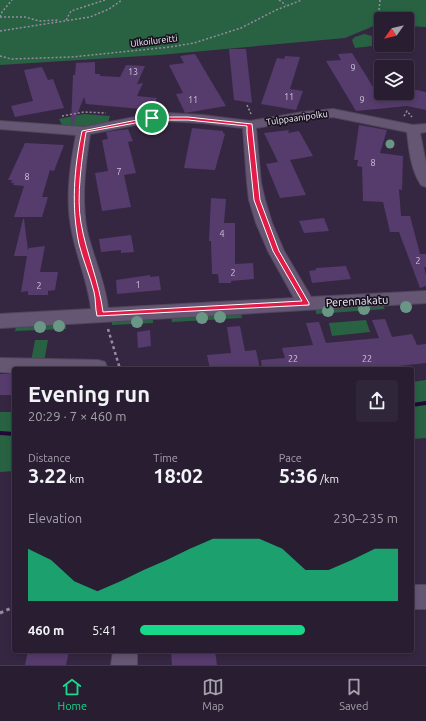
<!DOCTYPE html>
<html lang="en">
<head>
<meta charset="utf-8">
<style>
	body { margin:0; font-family:Ubuntu,sans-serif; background:#302639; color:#f1f3f6; height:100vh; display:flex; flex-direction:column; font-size:15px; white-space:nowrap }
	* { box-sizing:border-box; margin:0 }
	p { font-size:13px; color:#a5a2ab }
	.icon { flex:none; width:22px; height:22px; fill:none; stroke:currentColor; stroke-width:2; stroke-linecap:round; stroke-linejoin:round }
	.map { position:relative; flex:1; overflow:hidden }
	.side { position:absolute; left:12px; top:367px; width:402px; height:286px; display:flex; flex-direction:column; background:#281d31; border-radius:4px; box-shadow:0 2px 6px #0003,0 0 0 1px #443b4d }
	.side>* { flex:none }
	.needle { width:26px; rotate:236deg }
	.controls { position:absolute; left:374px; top:12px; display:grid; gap:8px }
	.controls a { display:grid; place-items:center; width:40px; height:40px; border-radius:4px; background:#281d31; box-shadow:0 2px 6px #0003,0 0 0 1px #443b4d; font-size:20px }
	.pin { position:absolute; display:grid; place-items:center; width:34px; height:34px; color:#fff; margin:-17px; border:2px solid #fff; border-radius:50%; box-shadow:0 1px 4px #0007 }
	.round { display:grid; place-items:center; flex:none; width:42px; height:42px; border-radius:4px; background:#302639 }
	.headline { display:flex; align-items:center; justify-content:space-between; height:68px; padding:0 16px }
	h1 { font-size:22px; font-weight:600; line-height:30px }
	.metrics { display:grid; grid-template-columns:repeat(3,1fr); gap:6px; height:68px; padding:4px 16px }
	.metrics div { display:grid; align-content:center }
	.metrics b { font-size:20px; font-weight:600 }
	.metrics small { font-size:11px; font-weight:400 }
	.metrics p { font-size:11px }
	.chart { height:112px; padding:8px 16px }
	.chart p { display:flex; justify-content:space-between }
	.chart svg { width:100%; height:72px; margin-top:4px; fill:#17d989; opacity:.7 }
	ul { padding:0 16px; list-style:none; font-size:13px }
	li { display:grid; grid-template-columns:64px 48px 1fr; align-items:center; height:30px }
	li i { height:10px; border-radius:5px; background:#17d989 }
	.tabs { display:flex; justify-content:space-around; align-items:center; height:56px; border-top:1px solid #443b4d; background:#281d31; font-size:11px; color:#a5a2ab }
	.tabs a { display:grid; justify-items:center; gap:2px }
	.tabs .current { color:#17d989 }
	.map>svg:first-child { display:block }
	.green { fill:#286243 }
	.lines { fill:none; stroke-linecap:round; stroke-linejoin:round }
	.stream { fill:#230735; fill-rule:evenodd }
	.building { fill:#563b6d }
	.minor-casing { stroke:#51455b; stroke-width:2 }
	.path-far2 { stroke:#968ca0; stroke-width:1.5; stroke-dasharray:2 2; stroke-linecap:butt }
	.path-far1 { stroke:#968ca0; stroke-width:2.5; stroke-dasharray:3 3; stroke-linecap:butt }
	.path { stroke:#968ca0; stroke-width:3; stroke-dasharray:3.5 3.5; stroke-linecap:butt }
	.minor { fill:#655673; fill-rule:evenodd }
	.tree { fill:#6a9785 }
	.route { fill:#e11d48; stroke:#fff; fill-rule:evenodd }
	.labels { text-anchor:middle; stroke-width:3.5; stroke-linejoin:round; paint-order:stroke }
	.far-street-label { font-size:9px; fill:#f7f0fe; stroke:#19131f }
	.number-label { font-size:9px; fill:#cfc3da }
	.street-label { font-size:11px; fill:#f7f0fe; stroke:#19131f }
</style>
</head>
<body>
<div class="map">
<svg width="426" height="665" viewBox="0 0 426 665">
	<rect width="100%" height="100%" fill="#352741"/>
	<g class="green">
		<path d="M0,0H426V27L407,26V19H381V23L345,38L159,55L0,65Z"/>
		<path d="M364,34L372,36V46L355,48L352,40L355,37Z"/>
		<path d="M84,114L110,116L108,123L85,127L62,125L59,119Z"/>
		<path d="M382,305L385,309L316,314V309Z"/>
		<path d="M241,313L242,318L172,322L171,317Z"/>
		<path d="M153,318V323L112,325V320Z"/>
		<path d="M366,320L370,332L332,336L329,323Z"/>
		<path d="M66,323V329L15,331L16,326Z"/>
		<path d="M35,340H48L44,362H31Z"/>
		<path d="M426,380V438L412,439V382Z"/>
		<path d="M0,412H14V471L0,472Z"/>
	</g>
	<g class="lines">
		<g class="stream">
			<path d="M426,401V405L412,407V403Z"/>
			<path d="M0,431L14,432V436L0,435Z"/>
		</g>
	</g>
	<g class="building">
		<path d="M229,49H246L252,103L234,100Z"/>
		<path d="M352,53L375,90H381V93H407V88L426,92V110L407,106L356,111L326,61L341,60L338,54Z"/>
		<path d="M195,54L226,106L185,113L176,94L183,93L169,65L184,63L180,56Z"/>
		<path d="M285,56L300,57L290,89L303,91L296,110L261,104L277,58L284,59Z"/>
		<path d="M95,62V74H100V76L120,77L126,65L145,66L137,84L143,83L137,96L157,98L152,110L86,104L84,97L73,125H71L73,75H75L76,63Z"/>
		<path d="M42,67L48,80L53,79L64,108L15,117L11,106L33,101L24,70Z"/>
		<path d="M359,125L387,130L380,153L403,156L402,190L399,189L401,216H410L420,254H426V267H424L426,275V286L420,288L399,232H390L383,202L363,201L362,167L357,166L358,160H354Z"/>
		<path d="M192,128L223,131V133L225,134L215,170L184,168Z"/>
		<path d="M128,129L133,141L128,142L136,173L124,175L131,207L102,211L95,173L108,171L102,140L108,139L106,132Z"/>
		<path d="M289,130L288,133L299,131L313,156L290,160L306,195L280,198L266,164L278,162L264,133Z"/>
		<path d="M25,143L64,145L54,171L50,170L42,197H48L42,217H14L24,186L13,185L14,183H11L12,180H8Z"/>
		<path d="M211,198L226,199L224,223H235V264L253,263L254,279L231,281V283H219L218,274H212L211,241H209Z"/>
		<path d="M324,218L329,231L304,233L299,221Z"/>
		<path d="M23,219H24L28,250L29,248L45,246L40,272H58L55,290L48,291V295H28V291L21,292L27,256H14Z"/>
		<path d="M131,235L134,252L121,253V250L101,252L99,239Z"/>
		<path d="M346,266L351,279L312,283L309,271L316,270V268Z"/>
		<path d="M150,275V277L159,276L161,290L117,294L116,280Z"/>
		<path d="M385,319L392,337L412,334L417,345L426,344V363L372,369H262L261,360L285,358L282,348L313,345L306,323L319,322L326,343L379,338L372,320Z"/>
		<path d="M240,326L245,351L256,350L260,369H210L207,355L231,353L227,327Z"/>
		<path d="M150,330L151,346L138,348L137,332Z"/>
		<rect x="0" y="374" width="14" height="21"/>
		<path d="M28,651H69L66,665H25Z"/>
		<path d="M171,651H215L217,665H172Z"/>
	</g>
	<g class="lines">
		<g class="minor-casing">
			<g id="minor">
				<path d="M333,109L413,125L426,124V132L420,133L426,163V187L421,185C411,170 409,150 407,132L333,117L303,120L256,128L261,183L265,200L272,223L284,251L311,297L426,291V303L0,328V314L91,309C88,282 77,258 72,232C65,199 70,167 76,135L0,129V121L84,127L135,117L167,113L202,115L250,121L303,112ZM167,121L202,123L243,128L247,183L249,200L256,223L268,251L294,298L108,308C105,281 93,257 87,231C81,199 85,166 90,134L135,125Z"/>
				<path d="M0,358L98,360L105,362L107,367L106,369H14V373L0,372Z"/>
				<rect x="412" y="585" width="14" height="24"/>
				<path d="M113,651H137V665H111Z"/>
			</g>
		</g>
		<g class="path-far2">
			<path d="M279,0L286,5"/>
			<path d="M380,0L379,10L382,19"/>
			<path d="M0,17H25L39,21L59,20"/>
			<path d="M0,17L2,12L12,0"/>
			<path d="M66,20L71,11L105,0"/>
			<path d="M0,31L90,17L109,9L122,0"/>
			<path d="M0,56L11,59L72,57L170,47L194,43L241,28L276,10L302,0"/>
			<path d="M247,105L251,114"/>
			<path d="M62,116L84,112L106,113"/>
			<path d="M404,116L407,111L412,117"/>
		</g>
		<path class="path-far1" d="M108,329L120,369"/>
		<path class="path" d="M0,613L14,607"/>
		<use href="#minor" class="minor"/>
	</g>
	<g class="tree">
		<circle cx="390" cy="144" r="4.5"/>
		<circle cx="406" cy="307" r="6"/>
		<circle cx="364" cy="309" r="6"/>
		<circle cx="328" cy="311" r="6"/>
		<circle cx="220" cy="317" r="6"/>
		<circle cx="202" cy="318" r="6"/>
		<circle cx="137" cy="322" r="6"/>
		<circle cx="59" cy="326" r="6"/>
		<circle cx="40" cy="327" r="6"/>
	</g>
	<path class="route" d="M152,117H188L252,124L260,200L279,251L309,303V305L97,316C95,308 96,300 94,292C90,276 83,260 79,244C71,207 74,168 82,131ZM152,120H188L247,126V133L254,200L273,251L302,301L103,312C99,281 86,253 81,223C76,197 82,158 86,132Z"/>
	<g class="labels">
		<g class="far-street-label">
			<text transform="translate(154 41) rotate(-7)" y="3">Ulkoilureitti</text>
			<text transform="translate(297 118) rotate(-8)" y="3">Tulppaanipolku</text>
		</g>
		<g class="number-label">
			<text x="353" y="71">9</text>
			<text x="133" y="75">13</text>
			<text x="289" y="100">11</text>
			<text x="193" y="103">11</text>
			<text x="362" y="103">9</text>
			<text x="373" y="166">8</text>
			<text x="119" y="175">7</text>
			<text x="27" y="180">8</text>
			<text x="222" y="237">4</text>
			<text x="418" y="264">2</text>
			<text x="233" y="276">2</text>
			<text x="138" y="288">1</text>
			<text x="39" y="289">2</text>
			<text x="293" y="362">22</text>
			<text x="367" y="362">22</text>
		</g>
		<g class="street-label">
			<text transform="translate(357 301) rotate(-3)" y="4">Perennakatu</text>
		</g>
	</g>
</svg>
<div class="controls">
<a><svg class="needle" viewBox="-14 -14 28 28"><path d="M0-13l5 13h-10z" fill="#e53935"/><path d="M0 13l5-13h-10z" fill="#a5a2ab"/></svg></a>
<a><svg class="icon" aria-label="layers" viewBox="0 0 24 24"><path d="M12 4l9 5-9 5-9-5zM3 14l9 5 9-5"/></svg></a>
</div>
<div class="pin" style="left:152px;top:118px;background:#1e9e55"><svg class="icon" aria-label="arrive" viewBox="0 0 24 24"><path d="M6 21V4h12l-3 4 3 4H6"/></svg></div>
<section class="side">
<div class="headline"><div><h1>Evening run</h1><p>20:29 · 7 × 460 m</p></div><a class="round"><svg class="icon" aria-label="share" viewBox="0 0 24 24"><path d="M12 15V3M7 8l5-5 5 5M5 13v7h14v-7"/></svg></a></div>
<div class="metrics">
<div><p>Distance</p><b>3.22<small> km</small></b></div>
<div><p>Time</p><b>18:02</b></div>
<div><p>Pace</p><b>5:36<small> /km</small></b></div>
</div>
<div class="chart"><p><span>Elevation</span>230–235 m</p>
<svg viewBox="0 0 160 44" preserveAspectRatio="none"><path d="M0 44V12L10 19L20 32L30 38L40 32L50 25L60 19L70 12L80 6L90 6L100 6L110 12L120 25L130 25L140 19L150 12L160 12V44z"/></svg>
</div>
<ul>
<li><b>460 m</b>5:41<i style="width:64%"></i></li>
</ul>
</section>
</div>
<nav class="tabs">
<a class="current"><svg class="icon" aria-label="home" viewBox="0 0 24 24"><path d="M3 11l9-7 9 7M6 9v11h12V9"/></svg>Home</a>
<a><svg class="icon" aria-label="map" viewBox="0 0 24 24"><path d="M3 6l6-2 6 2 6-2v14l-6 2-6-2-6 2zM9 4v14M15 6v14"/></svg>Map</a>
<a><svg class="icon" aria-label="saved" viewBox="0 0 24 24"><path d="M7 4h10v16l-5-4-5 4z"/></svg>Saved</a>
</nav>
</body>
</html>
